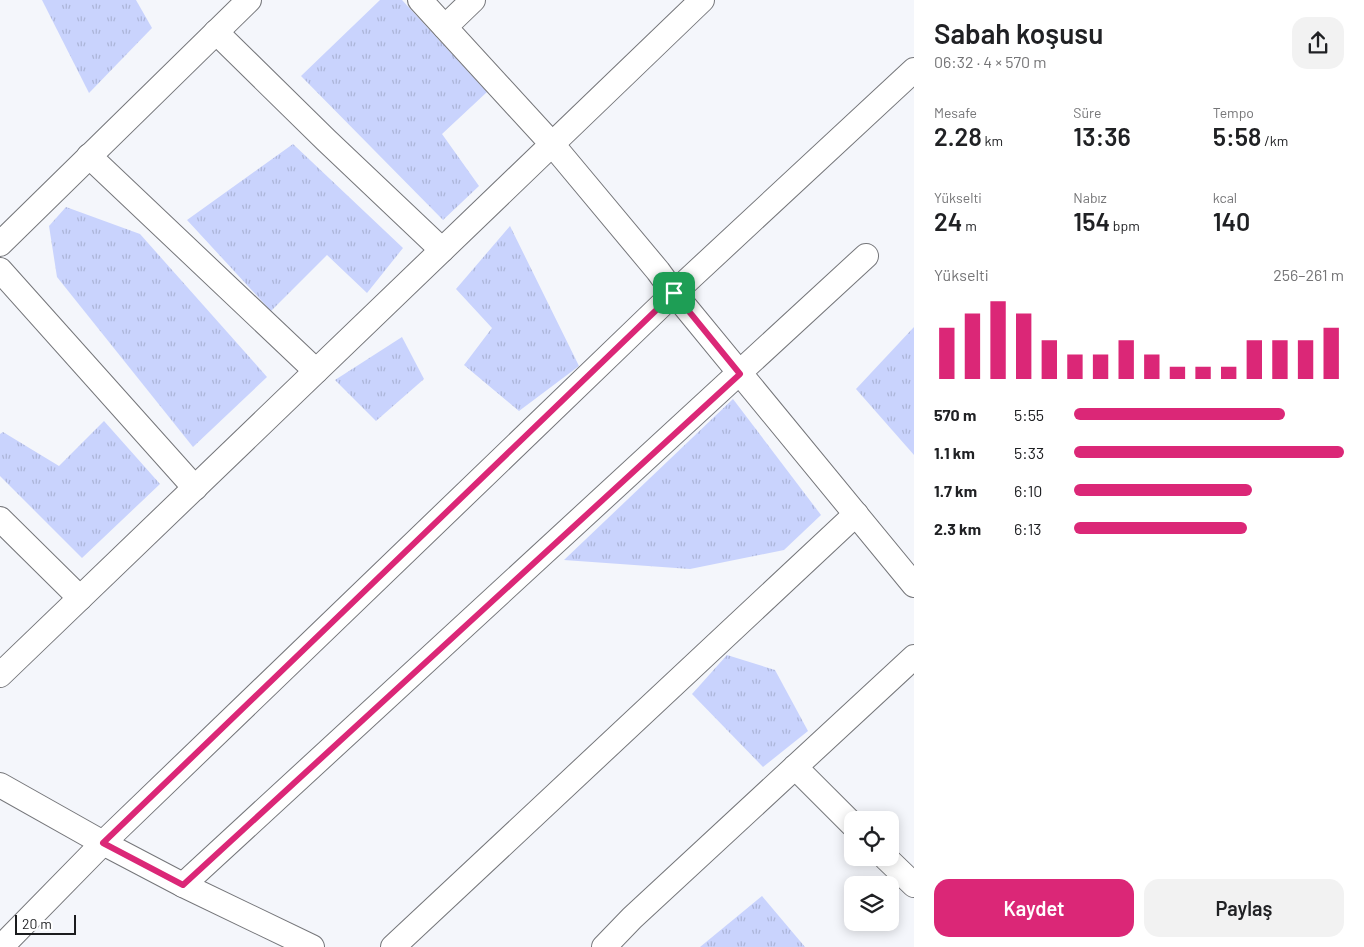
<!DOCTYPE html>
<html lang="tr">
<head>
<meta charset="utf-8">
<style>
	body { margin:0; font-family:Barlow,sans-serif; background:#f2f2f2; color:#202124; height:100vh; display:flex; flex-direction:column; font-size:19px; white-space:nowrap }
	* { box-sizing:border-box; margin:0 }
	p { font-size:16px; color:#757577 }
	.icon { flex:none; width:28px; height:28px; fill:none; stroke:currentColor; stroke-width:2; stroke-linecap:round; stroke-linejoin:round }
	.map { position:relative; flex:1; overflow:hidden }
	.side { display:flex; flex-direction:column; background:#fff; width:450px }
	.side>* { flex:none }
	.buttons { position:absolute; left:844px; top:811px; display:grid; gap:10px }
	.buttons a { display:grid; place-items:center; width:55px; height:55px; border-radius:10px; background:#fff; box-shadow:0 2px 12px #0003; font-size:25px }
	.scale { position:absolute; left:15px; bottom:12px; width:61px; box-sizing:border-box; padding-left:5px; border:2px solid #1b1c1e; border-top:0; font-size:14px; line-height:18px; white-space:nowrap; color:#1b1c1e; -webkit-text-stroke:4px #fff; paint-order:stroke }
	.pin { position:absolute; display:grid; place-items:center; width:42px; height:42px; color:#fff; margin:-21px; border-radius:10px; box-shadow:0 2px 8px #0006 }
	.round { display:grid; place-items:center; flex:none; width:52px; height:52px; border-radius:15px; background:#f2f2f2 }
	.overview { display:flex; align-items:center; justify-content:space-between; height:85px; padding:0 20px }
	h1 { font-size:28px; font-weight:600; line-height:38px }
	.metrics { display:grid; grid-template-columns:repeat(3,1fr); gap:8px; height:85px; padding:5px 20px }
	.metrics div { display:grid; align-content:center }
	.metrics b { font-size:25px; font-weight:600 }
	.metrics small { font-size:14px; font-weight:400 }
	.metrics p { font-size:14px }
	.chart { height:140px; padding:10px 20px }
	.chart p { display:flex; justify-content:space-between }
	.chart svg { width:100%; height:90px; margin-top:5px; stroke:#db2777; stroke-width:6 }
	.action { display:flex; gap:10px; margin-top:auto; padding:10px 20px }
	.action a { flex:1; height:58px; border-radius:15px; background:#db2777; color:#fff; font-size:20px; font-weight:600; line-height:58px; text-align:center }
	.action a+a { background:#f2f2f2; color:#202124 }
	ul { padding:0 20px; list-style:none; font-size:16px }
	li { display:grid; grid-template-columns:80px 60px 1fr; align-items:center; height:38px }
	li i { height:12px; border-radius:6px; background:#db2777 }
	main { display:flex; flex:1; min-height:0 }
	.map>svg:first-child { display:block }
	.grass { fill:url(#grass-tufts) }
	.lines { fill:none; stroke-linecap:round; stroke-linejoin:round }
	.street-casing { stroke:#75767a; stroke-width:26 }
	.street { stroke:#fff; stroke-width:24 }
	.route-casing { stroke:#fff; stroke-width:10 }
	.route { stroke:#db2777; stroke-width:6 }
</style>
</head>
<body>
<main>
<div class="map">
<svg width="914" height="947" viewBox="0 0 914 947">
	<defs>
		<pattern id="grass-tufts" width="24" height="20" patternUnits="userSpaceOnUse" patternTransform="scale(1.25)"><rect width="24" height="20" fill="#c9d3fd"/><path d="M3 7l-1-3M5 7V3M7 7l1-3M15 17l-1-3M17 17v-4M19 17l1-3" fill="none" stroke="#acb5d8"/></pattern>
	</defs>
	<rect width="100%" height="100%" fill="#f4f6fb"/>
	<g class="grass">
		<path d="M42,0H136L152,28L89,93Z"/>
		<path d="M380,0H402L487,92L442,134L479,186L443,220L301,76Z"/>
		<path d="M293,144L403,248L367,293L327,255L271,311L187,220Z"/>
		<path d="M66,207L140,234L267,377L193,447L57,277L49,226Z"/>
		<path d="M510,226L579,366L519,411L464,365L492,328L456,289Z"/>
		<path d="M914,327V455L856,389Z"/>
		<path d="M402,337L424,379L376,421L335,380Z"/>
		<path d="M733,399L821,515L784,550L690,569L564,560Z"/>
		<path d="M104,421L160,484L82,558L0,476V434L3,432L59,466Z"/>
		<path d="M727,655L775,670L808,731L763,767L692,694Z"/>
		<path d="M762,896L805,947H700Z"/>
	</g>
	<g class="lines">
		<g class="street-casing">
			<g id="street">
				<path d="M420,0L552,144L658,271L674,293L914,585"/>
				<path d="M445,27L473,0"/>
				<path d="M216,32L326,140L442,250"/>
				<path d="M89,156L316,371"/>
				<path d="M0,244L249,0"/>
				<path d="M0,270L195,488"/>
				<path d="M0,519L80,598"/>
				<path d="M0,675L702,0"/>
				<path d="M795,767L852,824"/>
				<path d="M0,785L103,843L183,885L312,947"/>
				<path d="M886,858L914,885"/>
				<path d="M183,885L866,256"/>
				<path d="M1,947L103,843L674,293L914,70"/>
				<path d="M393,947L856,514"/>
				<path d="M604,947L632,918L914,657"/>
			</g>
		</g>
		<use href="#street" class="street"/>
	</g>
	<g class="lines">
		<g class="route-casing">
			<path id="route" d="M674,293L740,374L183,885L103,843Z"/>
		</g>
		<use href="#route" class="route"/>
	</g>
</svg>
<div class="buttons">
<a><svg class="icon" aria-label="locate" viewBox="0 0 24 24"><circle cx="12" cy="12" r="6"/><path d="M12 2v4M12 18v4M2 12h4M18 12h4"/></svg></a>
<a><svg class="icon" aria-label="layers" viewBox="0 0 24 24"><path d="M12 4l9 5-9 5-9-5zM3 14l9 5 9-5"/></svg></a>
</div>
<div class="scale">20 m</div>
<div class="pin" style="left:674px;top:293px;background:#1e9e55"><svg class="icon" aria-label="arrive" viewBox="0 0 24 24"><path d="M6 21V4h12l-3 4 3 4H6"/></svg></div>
</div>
<section class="side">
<div class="overview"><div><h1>Sabah koşusu</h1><p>06:32 · 4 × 570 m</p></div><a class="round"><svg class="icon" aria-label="share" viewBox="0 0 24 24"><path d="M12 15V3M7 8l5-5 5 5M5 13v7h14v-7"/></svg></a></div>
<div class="metrics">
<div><p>Mesafe</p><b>2.28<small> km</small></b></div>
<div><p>Süre</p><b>13:36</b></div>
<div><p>Tempo</p><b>5:58<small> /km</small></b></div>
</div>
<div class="metrics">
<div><p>Yükselti</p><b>24<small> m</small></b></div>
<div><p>Nabız</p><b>154<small> bpm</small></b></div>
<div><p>kcal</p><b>140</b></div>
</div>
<div class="chart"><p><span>Yükselti</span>256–261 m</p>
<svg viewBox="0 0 160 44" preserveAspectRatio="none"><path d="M5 44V19M15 44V12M25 44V6M35 44V12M45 44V25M55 44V32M65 44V32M75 44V25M85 44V32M95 44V38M105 44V38M115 44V38M125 44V25M135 44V25M145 44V25M155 44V19"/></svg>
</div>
<ul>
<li><b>570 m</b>5:55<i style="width:78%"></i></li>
<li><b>1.1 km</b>5:33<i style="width:100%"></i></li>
<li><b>1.7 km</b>6:10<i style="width:66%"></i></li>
<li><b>2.3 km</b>6:13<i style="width:64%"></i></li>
</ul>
<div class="action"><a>Kaydet</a><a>Paylaş</a></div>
</section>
</main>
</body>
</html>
